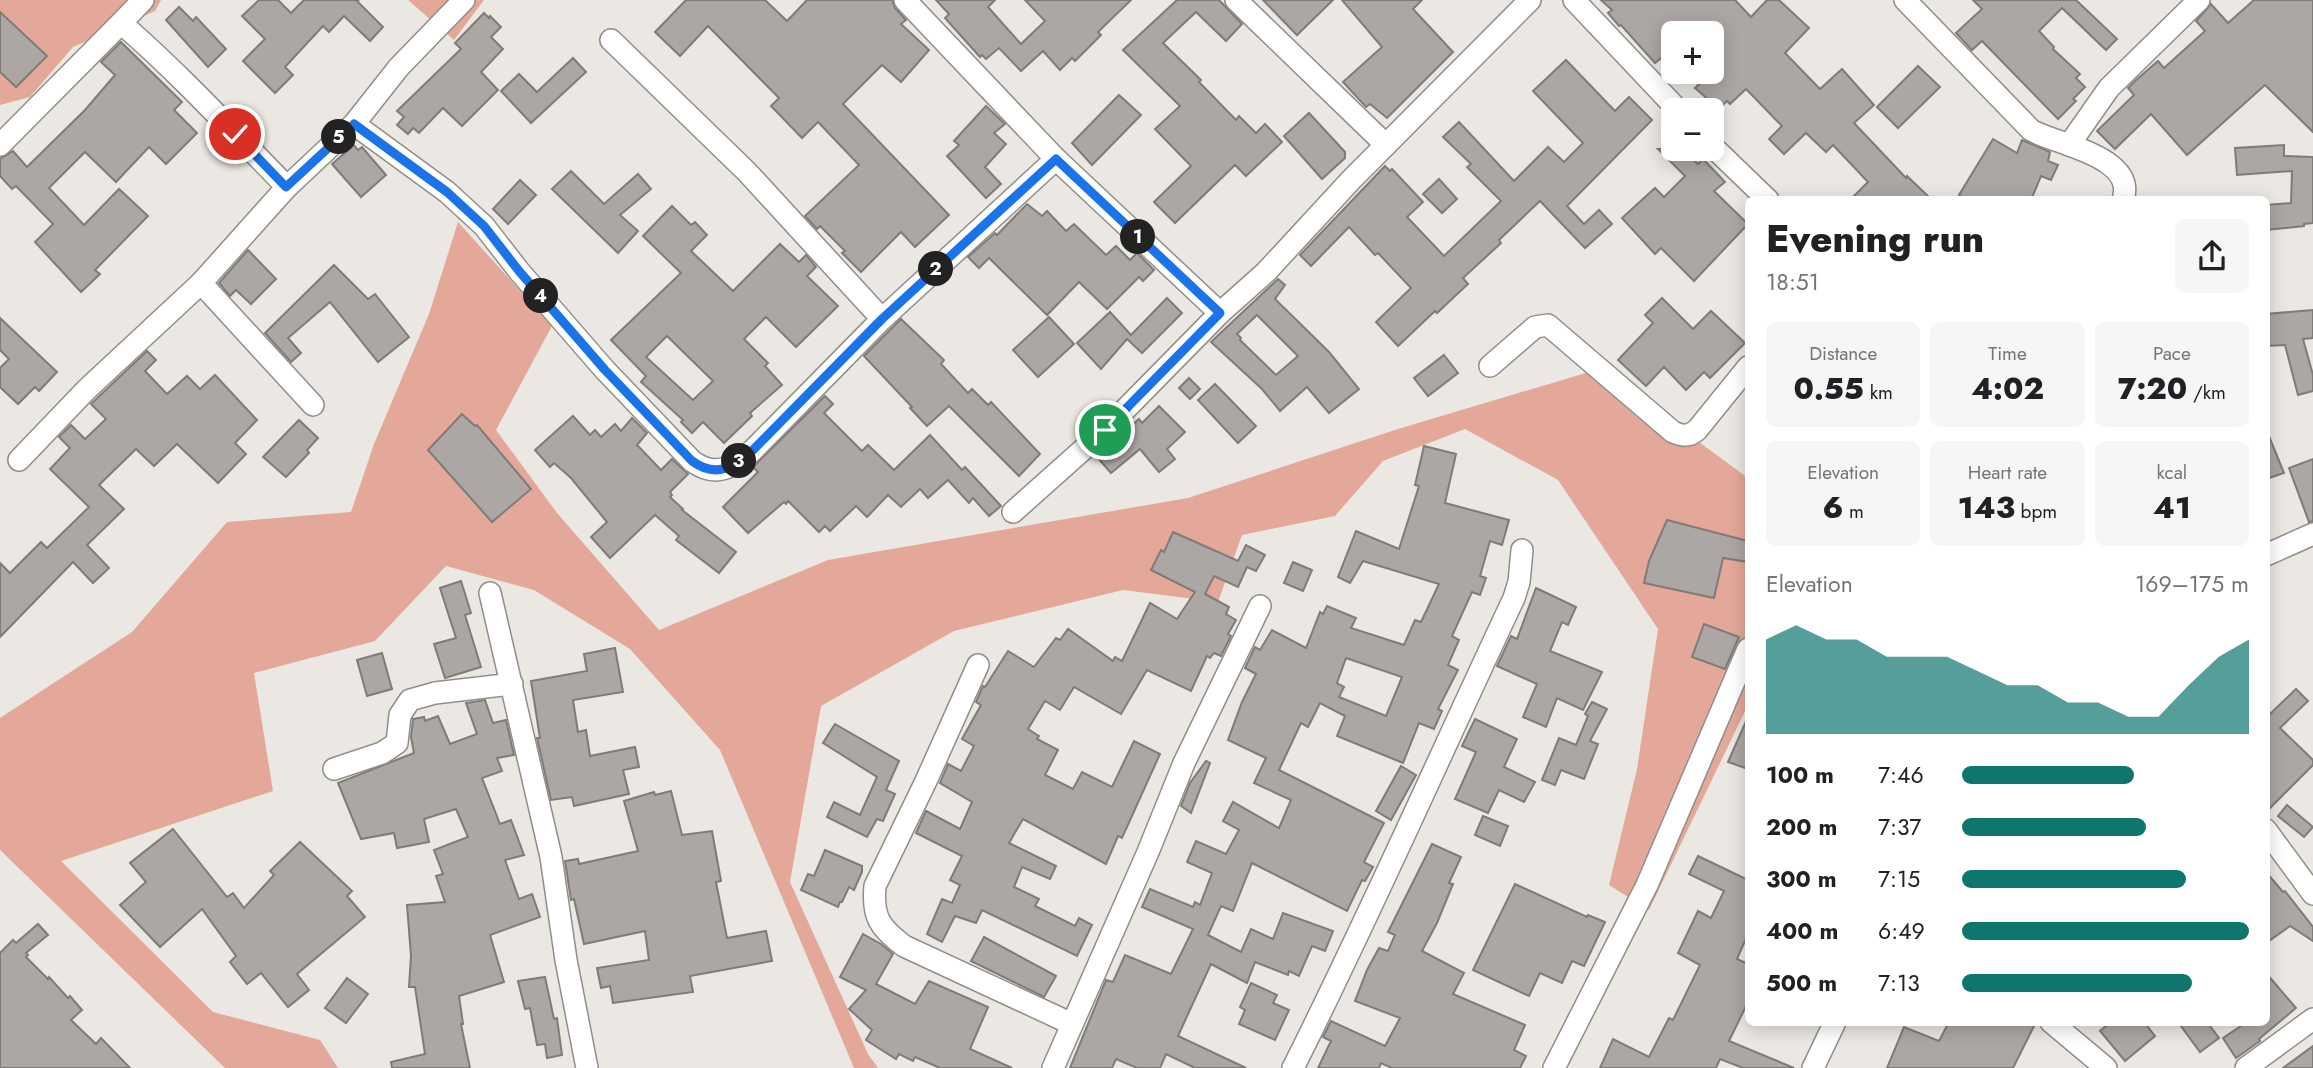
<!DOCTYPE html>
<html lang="en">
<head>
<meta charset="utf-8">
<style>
	body { margin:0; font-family:Jost,sans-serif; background:#f6f6f6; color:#202124; height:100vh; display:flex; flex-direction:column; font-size:26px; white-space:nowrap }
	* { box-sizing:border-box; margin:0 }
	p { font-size:23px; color:#757577 }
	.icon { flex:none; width:38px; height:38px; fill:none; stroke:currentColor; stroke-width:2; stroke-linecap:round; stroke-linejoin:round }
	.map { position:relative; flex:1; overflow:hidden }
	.drawer { position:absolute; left:1745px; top:196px; width:525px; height:830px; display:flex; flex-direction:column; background:#fff; border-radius:10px; box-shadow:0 4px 18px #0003 }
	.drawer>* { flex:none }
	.controls { position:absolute; left:1661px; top:21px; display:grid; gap:14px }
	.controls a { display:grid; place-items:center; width:63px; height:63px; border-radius:10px; background:#fff; box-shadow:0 4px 18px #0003; font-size:35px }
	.pin { position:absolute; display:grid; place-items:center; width:60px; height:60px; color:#fff; margin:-30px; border:4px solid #fff; border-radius:50%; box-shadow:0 2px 7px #0007 }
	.km { position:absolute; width:35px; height:35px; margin:-18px; border-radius:50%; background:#222; color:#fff; font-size:19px; line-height:35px; text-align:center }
	.round { display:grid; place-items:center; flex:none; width:74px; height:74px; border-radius:10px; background:#f6f6f6 }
	.head { display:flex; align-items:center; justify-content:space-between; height:119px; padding:0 21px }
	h1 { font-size:38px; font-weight:800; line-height:52px }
	.metrics { display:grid; grid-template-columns:repeat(3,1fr); gap:10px; height:119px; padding:7px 21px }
	.metrics div { display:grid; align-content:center; border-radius:10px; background:#f6f6f6; text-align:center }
	.metrics b { font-size:30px; font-weight:800 }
	.metrics small { font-size:19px; font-weight:400 }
	.metrics p { font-size:19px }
	.chart { height:196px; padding:14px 21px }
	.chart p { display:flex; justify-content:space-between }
	.chart svg { width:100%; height:126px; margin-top:7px; fill:#0f766e; opacity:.7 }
	ul { padding:0 21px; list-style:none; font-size:23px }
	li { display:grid; grid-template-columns:112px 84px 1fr; align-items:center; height:52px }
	li i { height:18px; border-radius:9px; background:#0f766e }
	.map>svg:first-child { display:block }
	.green { fill:#e3a89a }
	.building { fill:#aca7a4; stroke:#7f7b77; stroke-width:2; fill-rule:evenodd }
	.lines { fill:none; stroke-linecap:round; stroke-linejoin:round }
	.minor-casing { stroke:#918e89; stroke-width:24 }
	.minor { stroke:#fff; stroke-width:21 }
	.route-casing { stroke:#fff; stroke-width:14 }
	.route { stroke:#1a73e8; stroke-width:9 }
</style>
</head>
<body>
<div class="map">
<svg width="2313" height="1068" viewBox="0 0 2313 1068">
	<rect width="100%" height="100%" fill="#ebe8e3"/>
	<g class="green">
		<path d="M0,0H161L155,11L73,47L30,97L0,105Z"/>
		<path d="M408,0H484L454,40Z"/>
		<path d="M458,222L552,326L496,430L557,513L659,630L828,560L1188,498L1398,429L1599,369L1748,478V705L1649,910L1609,885L1637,769L1658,629L1558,480L1465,429L1383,461L1335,516L1242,535L1218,602L1123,590L954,631L821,706L790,882L868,1054L878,1068H854L720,750L630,649L534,590L446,566L375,641L254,673L273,791L61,861L213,1012L320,1040L338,1068H225L0,850V718L132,632L227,522L351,512L374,444L429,314Z"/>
	</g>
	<g class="building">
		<path d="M259,0H278L291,13L304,0H359L357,1L383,27L370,41L344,16L329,32L323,26L285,67L293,75L275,93L243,61L265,39L242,16Z"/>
		<path d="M686,0H765L787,21L807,0H892L895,8L906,20L901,24L929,50L901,82L882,65L843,104L949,215L915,247L901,232L861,272L842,253L845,251L820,226L817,229L805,216L859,165L818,122L802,138L771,106L779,98L708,26L680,56L655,32Z"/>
		<path d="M936,0H995L988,7L1021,44L1045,21L1025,0H1131L1098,32L1101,35L1075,61L1072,58L1060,70L1043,51L1021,71L999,48L986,59L982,55L980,57L945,18L949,14Z"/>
		<path d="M1177,0H1219L1242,24L1226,41L1196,12L1163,43L1201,80L1199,82L1236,120L1239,116L1256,133L1265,124L1282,142L1246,176L1235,165L1175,223L1154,202L1191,166L1155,129L1180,106L1123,50Z"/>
		<path d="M1263,0H1333L1297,35Z"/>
		<path d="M1342,0H1422L1413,9L1453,52L1387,118L1370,104L1366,107L1343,82L1382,47Z"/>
		<path d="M1601,0H1735L1751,17L1767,0H1779L1809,28L1785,53L1820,89L1842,69L1874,105L1854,123L1906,178L1907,176L1932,200H1850L1868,182L1833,145L1826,152L1806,133L1784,154L1769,139L1782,126L1746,89L1730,104L1727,101L1719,109L1695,88L1712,72V33H1673V48L1655,63L1621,25L1619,26L1608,13L1612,10Z"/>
		<path d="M1973,0H2076L2117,39L2106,50L2062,8L2039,31L2054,47L2053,49L2080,74L2076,78L2085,87L2073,99L2076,101L2058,119L1982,41L1972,50L1956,33L1982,9Z"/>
		<path d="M2254,0H2313V132L2265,85L2187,155L2151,114L2115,149L2097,131L2134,95L2128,88L2135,81L2158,61L2164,68L2205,31L2196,21L2211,4L2228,23Z"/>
		<path d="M179,7L193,21L196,17L226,49L208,67L166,20Z"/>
		<path d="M0,12L47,56L16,87L0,72Z"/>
		<path d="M484,13L489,18L490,16L501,27L491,37L503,49L481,72L498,90L462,126L443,108L419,133L413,128L408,134L397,125L404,117L397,111L461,49L455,43Z"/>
		<path d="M121,42L182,102L174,110L197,133L166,164L149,147L116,182L85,152L49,188L84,225L119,189L148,216L95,270L100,274L81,292L35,242L53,224L16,186L12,189L0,176V159L13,151L27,167L85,110L115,75L101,62Z"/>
		<path d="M573,58L586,72L531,123L501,91L519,74L537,92Z"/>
		<path d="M1566,60L1615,111L1629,97L1652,120L1567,206L1584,224L1599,210L1612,224L1585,248L1540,201L1499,240L1501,243L1463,278L1468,284L1437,313L1435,311L1398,346L1376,322L1411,288L1378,253L1375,255L1349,227L1311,266L1300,255L1385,166L1390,171L1392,169L1423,202L1407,217L1444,256L1501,201L1467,167L1471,164L1443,137L1459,122L1514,181L1548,147L1564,162L1583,143L1533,91Z"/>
		<path d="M1918,66L1940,87L1898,128L1877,107Z"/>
		<path d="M1119,95L1141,115L1092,165L1072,143Z"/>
		<path d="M986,106L1005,124L994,133L1006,144L985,167L1001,184L986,198L947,156L959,145L954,141Z"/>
		<path d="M1309,113L1345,152V158L1322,179L1284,136Z"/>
		<path d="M1993,139L2017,153L2022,140L2050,152L2048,161L2058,165L2051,180L2041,176L2031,200H1967L1959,195Z"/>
		<path d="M354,145L358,150L362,147L386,175L361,197L332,164Z"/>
		<path d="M2284,145V156L2313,157V223L2304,224V226L2266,230V205L2291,203L2292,171L2237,175L2235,148Z"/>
		<path d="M1658,149H1683L1698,164L1703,159L1725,182L1714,191L1748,224L1694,281L1661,248L1655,254L1622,218L1655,188L1664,197L1685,176Z"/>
		<path d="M571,171L604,204L638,174L651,189L620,215L638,231L618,253L552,189Z"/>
		<path d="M1439,179L1457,199L1442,213L1423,194Z"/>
		<path d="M520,180L536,195L508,224L493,209Z"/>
		<path d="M1027,204L1042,216L1047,211L1066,231L1074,224L1106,255L1116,246L1130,260L1137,253L1154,270L1143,281L1139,277L1107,309L1079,282L1047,315L989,258L979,268L968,257L995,233L997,235Z"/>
		<path d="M672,206L691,225L695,222L707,235L691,251L733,291L780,244L799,262L806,255L816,267L807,276L838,306L796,347L766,317L744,339L768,363L765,366L782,385L750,413L752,416L724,443L703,422L692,433L681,422L683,420L641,382L646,376L611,340L681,273L643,236ZM667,336L713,381L693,400L646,357Z"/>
		<path d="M248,250L276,279L251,304L236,290L230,296L219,283Z"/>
		<path d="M334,265L368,299L375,294L409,337L378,362L330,302L288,338L301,353L291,362L265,333Z"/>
		<path d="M1278,279L1285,285L1275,299L1329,352L1359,389L1329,413L1307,387L1280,411L1262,389L1211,342ZM1257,315L1298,356L1276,375L1240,340L1241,338L1237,334Z"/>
		<path d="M1167,298L1182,313L1142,353L1127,339L1101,369L1077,343L1110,312L1131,335Z"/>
		<path d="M1662,298L1693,329L1711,311L1745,343L1710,378L1704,372L1686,390L1664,367L1646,386L1618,360L1653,323L1645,315Z"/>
		<path d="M2313,310V338L2303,339L2313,375V391L2298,395L2285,345L2266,346V314Z"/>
		<path d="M1049,317L1074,344L1038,377L1013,350Z"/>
		<path d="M0,318L57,372L39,391L35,387L18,404L0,387V368L9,359L0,350Z"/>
		<path d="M901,319L944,360L941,364L968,393L972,389L988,405L991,402L1040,454L1019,476L949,406L927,426L910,408L912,407L864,356Z"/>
		<path d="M147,351L156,360L145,371L167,394L187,376L200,389L215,375L257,420L235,443L246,454L218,483L177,444L154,466L136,449L99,485L124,509L87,545L109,568L93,583L73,562L0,637V563L10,573L41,542L47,548L89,507L50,469L70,448L59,437L71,425L85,439L106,419L91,404Z"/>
		<path d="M1444,355L1458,373L1428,396L1414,378Z"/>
		<path d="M1189,378L1200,389L1190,399L1179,388Z"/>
		<path d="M1215,384L1256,426L1238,443L1198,400Z"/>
		<path d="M825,396L833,404L824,413L862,451L868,445L894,470L930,435L962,470L965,467L1001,506L989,516L973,498L969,503L948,480L928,498L920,489L901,507L888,495L867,517L856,506L830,531L825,526L819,532L788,501L786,504L784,502L748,533L723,507L758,472L753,467Z"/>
		<path d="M1159,406L1185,432L1167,449L1175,459L1159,472L1140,449L1111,473L1097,457L1139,419L1142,423Z"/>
		<path d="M462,414L475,426L477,425L531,489L492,522L428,450Z"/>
		<path d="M573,416L590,435L595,430L601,437L615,424L621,431L632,418L647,433L637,445L661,470L672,459L688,474L670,492L672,495L670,497L683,509L682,510L736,552L719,573L676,540L679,536L655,515L610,558L591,537L607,522L571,478L554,463L550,467L535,450Z"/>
		<path d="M299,420L318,438L307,450L309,453L286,477L263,457Z"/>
		<path d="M2266,429L2284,473L2266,479Z"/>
		<path d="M1424,446L1456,454L1445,503L1509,520L1502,545L1490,541L1480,576L1486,578L1480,595L1472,592L1452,636L1459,640L1448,665L1458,670L1438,709L1442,711L1434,729L1419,723L1403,763L1337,736L1345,716L1320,703L1308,727L1301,723L1279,770L1384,823L1364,862L1373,867L1365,881L1362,880L1347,911L1252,863L1233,911L1221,906L1208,935L1241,952L1251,929L1273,939L1283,913L1333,931L1325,951L1312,946L1299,976L1289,971L1288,975L1255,962L1247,983L1211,964L1178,1036L1246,1068H1195L1166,1054L1160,1068H1137L1116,1059L1112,1068H1070L1106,980L1113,982L1125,955L1171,974L1193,929L1142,907L1150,889L1193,907L1195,902L1200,905L1212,873L1187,862L1196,841L1226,854L1239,830L1223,821L1233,802L1279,828L1291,800L1254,783L1266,758L1228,740L1242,702L1256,674L1245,668L1255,647L1260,650L1272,630L1306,648L1320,612L1323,614L1327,606L1356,618L1351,628L1404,645L1415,620L1421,622L1439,584L1363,561L1350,583L1338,577L1356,531L1399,549L1419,486L1415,485ZM1346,658L1402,677L1386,716L1339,697L1344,687L1337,683Z"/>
		<path d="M2313,459V521L2309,522L2289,468Z"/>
		<path d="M1667,520L1748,541V562L1723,558L1714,598L1644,583L1649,561Z"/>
		<path d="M1173,532L1238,561L1246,545L1265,555L1256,571L1247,567L1238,587L1214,576L1205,594L1229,607L1226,614L1236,620L1228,634L1231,636L1221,656L1214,653L1210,658L1207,656L1191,691L1147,670L1121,714L1074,687L1060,710L1045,701L1028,729L1039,736L1037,739L1058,750L1045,775L1073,789L1082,772L1112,787L1134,741L1160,754L1122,838L1118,836L1106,864L1023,819L1009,843L1056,866L1050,879L1022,867L1014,887L1039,899L1035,906L1075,926L1079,918L1092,925L1077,956L982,910L976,923L955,916L942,942L927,934L942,899L952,903L960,885L950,880L962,856L916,833L926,811L960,829L972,802L940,783L948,764L961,771L974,746L962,739L981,705L976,702L983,686L985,687L1008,651L1034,667L1056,638L1060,640L1068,629L1113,661L1115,657L1122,661L1150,603L1177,619L1195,592L1151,570L1161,550L1164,552Z"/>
		<path d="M1293,562L1312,570L1303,591L1284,583Z"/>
		<path d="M461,581L471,613L465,615L481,667L445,678L434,644L456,638L440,588Z"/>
		<path d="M1536,588L1576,607L1568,625L1562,622L1550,651L1602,672L1583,710L1557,698L1546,727L1523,717L1537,684L1497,666L1511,636L1517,639Z"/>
		<path d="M1704,624L1739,637L1725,669L1692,657Z"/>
		<path d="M615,648L623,692L573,700L578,732L586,730L590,756L635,747L639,767L623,770L629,794L574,806L572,797L551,800L537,738H540L531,681L587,671L584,654Z"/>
		<path d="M382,653L392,689L367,696L357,660Z"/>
		<path d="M2296,689L2308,701L2280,728L2313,760V765L2266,812V715L2268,716Z"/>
		<path d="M485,700L493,723L506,720L514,755L497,758L502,771L482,778L500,824L511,820L524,855L505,860L519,899L532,894L540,917L490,935L504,982L459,996L463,1024H461L470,1068H392L391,1062L425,1054L415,987H409L411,956L407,905L445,902L436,876L443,874L434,850L468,837L456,809L424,819L429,842L397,848L394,833L361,839L338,783L414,753L411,737L413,719L424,717L425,721L438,716L450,744L477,734L466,703Z"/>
		<path d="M1592,702L1607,709L1590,741L1598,744L1584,779L1561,770L1555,785L1542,780L1559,738L1576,745L1588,716L1585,714Z"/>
		<path d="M1475,719L1517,739L1504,767L1535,782L1524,802L1499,790L1488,813L1455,799L1476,752L1462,746Z"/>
		<path d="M1747,719L1748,720V769L1728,762Z"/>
		<path d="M835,724L899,761L886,790L895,794L883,821L877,819L867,837L827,817L834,802L860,815L877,777L823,743Z"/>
		<path d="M1206,761L1210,763L1191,813L1181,806L1190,783Z"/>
		<path d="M1401,766L1416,775L1391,820L1376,811Z"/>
		<path d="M671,791L682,835L712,831L721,881L716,882L727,938L766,931L772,961L690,976L693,992L613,1003L610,986L601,988L597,968L649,960L645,931L584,944L574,899L571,900L565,861L578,859L579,864L638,851L624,801L654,792L655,795Z"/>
		<path d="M2287,805L2313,827L2304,837L2278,816Z"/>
		<path d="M1483,816L1508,826L1500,846L1475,835Z"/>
		<path d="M173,829L227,897L233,893L244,908L274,875L270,871L300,842L352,891L347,896L365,917L297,974L309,990L288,1007L261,973L247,984L230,962L236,956L202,909L160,947L120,905L146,882L130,863Z"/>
		<path d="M1432,844L1461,857L1449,883L1453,884L1437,923L1422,951L1464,973L1453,994L1525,1025L1514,1050L1526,1056L1520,1068H1392L1381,1063L1379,1068H1318L1331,1041L1323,1037L1331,1021L1385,1046L1400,1018L1355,1001L1367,970L1379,948L1388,951L1395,935L1388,932Z"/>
		<path d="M825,850L862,866V872L854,890L849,887L842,902H840L838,907L801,890L808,874L814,876Z"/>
		<path d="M1698,856L1748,880V934L1737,959L1748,964V1002L1729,1041L1794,1068H1743L1720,1059L1716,1068H1600L1613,1039L1649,1057L1669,1018L1673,1020L1700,965L1678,953L1698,911L1711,918L1724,891L1689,874Z"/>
		<path d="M2266,872L2283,892L2285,891L2313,927V941L2290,926L2266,943Z"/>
		<path d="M1515,884L1587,917L1588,915L1605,922L1584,966L1572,961L1562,983L1540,973L1529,996L1473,970Z"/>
		<path d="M38,924L48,935L26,953L28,955L26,957L48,979L49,977L68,998L70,996L82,1010L71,1020L96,1044L101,1038L130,1068H0V953L13,940L16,943Z"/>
		<path d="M863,934L881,944L893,954L876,984L915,1004L929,981L988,1007L970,1049L1012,1068H940L915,1057L913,1061L899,1054L896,1059L866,1040L872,1030L849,1009L866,990L840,977Z"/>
		<path d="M984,937L1056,976L1044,997L971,961Z"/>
		<path d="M2266,973L2296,1008L2259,1039L2260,1041L2236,1058L2223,1038L2247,1022H2266Z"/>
		<path d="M545,977L554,1019L557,1018L562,1055L547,1058L545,1044L537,1045L530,1008L525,1009L518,981Z"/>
		<path d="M347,978L368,994L346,1023L325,1008Z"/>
		<path d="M1251,983L1277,995L1273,1003L1289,1010L1275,1040L1239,1024L1245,1010L1240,1007Z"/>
		<path d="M1949,1022H2036L2013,1068H1887L1904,1027L1939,1041Z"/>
		<path d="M2111,1022H2144L2155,1036L2125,1061L2100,1031Z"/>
		<path d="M2178,1022H2207L2219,1038L2200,1052Z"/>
		<path d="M2313,1046V1068H2283Z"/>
	</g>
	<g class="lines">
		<g class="minor-casing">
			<g id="minor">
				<path d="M905,0L1056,159L1220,313"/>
				<path d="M1236,0L1386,145"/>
				<path d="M1574,0L1678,110"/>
				<path d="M1905,0L2031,130C2057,145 2137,156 2123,200"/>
				<path d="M121,23L143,0"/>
				<path d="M611,40L747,172L882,319"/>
				<path d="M354,124L447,192L484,226L519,271L605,370L692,461C717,479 732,467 753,450L882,319L1056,159"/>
				<path d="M0,145L121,23C180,74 232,131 287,187"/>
				<path d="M2069,145L2109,88L2199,0"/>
				<path d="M1712,146L1768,200"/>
				<path d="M201,283L313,405"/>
				<path d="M1490,366L1535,327L1548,325L1673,432C1682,436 1689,437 1697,430L1748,367"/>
				<path d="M19,460L86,390L201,283L287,187L354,124L399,67L464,0"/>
				<path d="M1013,512L1105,430L1220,313L1266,272L1351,180L1530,0"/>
				<path d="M2266,555L2313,534"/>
				<path d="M490,593L551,857L566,960L587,1068"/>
				<path d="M978,665L926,781L875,886C872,917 880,928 904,946L1072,1024"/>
				<path d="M334,769L382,753L397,743L400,715L410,700L435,693L512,684"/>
				<path d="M2266,830L2313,894"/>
				<path d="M2051,1022L2106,1068"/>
				<path d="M1053,1068L1148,852L1184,763L1260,606"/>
				<path d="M1293,1068C1371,913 1440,755 1514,598L1519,582L1522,550"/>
				<path d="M1554,1068L1647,885L1748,649"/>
				<path d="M1813,1068L1835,1022"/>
				<path d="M2246,1068L2313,1019"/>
			</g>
		</g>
		<use href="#minor" class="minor"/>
	</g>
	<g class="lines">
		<g class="route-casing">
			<path id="route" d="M235,134L286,187L354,124L447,192L484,226L519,271L605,370L692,461C717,479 732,467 753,450L882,319L1056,159L1220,313L1105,430"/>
		</g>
		<use href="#route" class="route"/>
	</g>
</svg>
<div class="controls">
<a>+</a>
<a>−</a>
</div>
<div class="pin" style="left:1105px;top:430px;background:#1e9e55"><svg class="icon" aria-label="arrive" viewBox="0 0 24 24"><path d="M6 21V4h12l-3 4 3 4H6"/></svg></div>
<div class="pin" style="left:235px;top:134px;background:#d93025"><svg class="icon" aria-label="check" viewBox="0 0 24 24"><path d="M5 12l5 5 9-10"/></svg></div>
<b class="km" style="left:1138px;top:237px">1</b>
<b class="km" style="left:936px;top:269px">2</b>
<b class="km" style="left:739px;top:461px">3</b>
<b class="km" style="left:541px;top:296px">4</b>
<b class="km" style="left:339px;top:137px">5</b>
<section class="drawer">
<div class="head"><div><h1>Evening run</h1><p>18:51</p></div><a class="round"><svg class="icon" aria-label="share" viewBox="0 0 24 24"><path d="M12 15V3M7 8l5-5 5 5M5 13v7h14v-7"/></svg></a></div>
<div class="metrics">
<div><p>Distance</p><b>0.55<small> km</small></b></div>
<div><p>Time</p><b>4:02</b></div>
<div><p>Pace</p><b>7:20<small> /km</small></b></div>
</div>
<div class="metrics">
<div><p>Elevation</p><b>6<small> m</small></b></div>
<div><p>Heart rate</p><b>143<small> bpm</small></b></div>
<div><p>kcal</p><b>41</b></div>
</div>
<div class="chart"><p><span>Elevation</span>169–175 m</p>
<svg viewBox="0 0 160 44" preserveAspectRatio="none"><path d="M0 44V11L10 6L20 11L30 11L40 17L50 17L60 17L70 22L80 27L90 27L100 33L110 33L120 38L130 38L140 27L150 17L160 11V44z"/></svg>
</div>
<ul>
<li><b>100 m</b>7:46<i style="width:60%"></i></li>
<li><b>200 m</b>7:37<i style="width:64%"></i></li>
<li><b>300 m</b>7:15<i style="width:78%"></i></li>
<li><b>400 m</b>6:49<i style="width:100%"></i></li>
<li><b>500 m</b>7:13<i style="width:80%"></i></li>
</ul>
</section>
</div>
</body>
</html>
